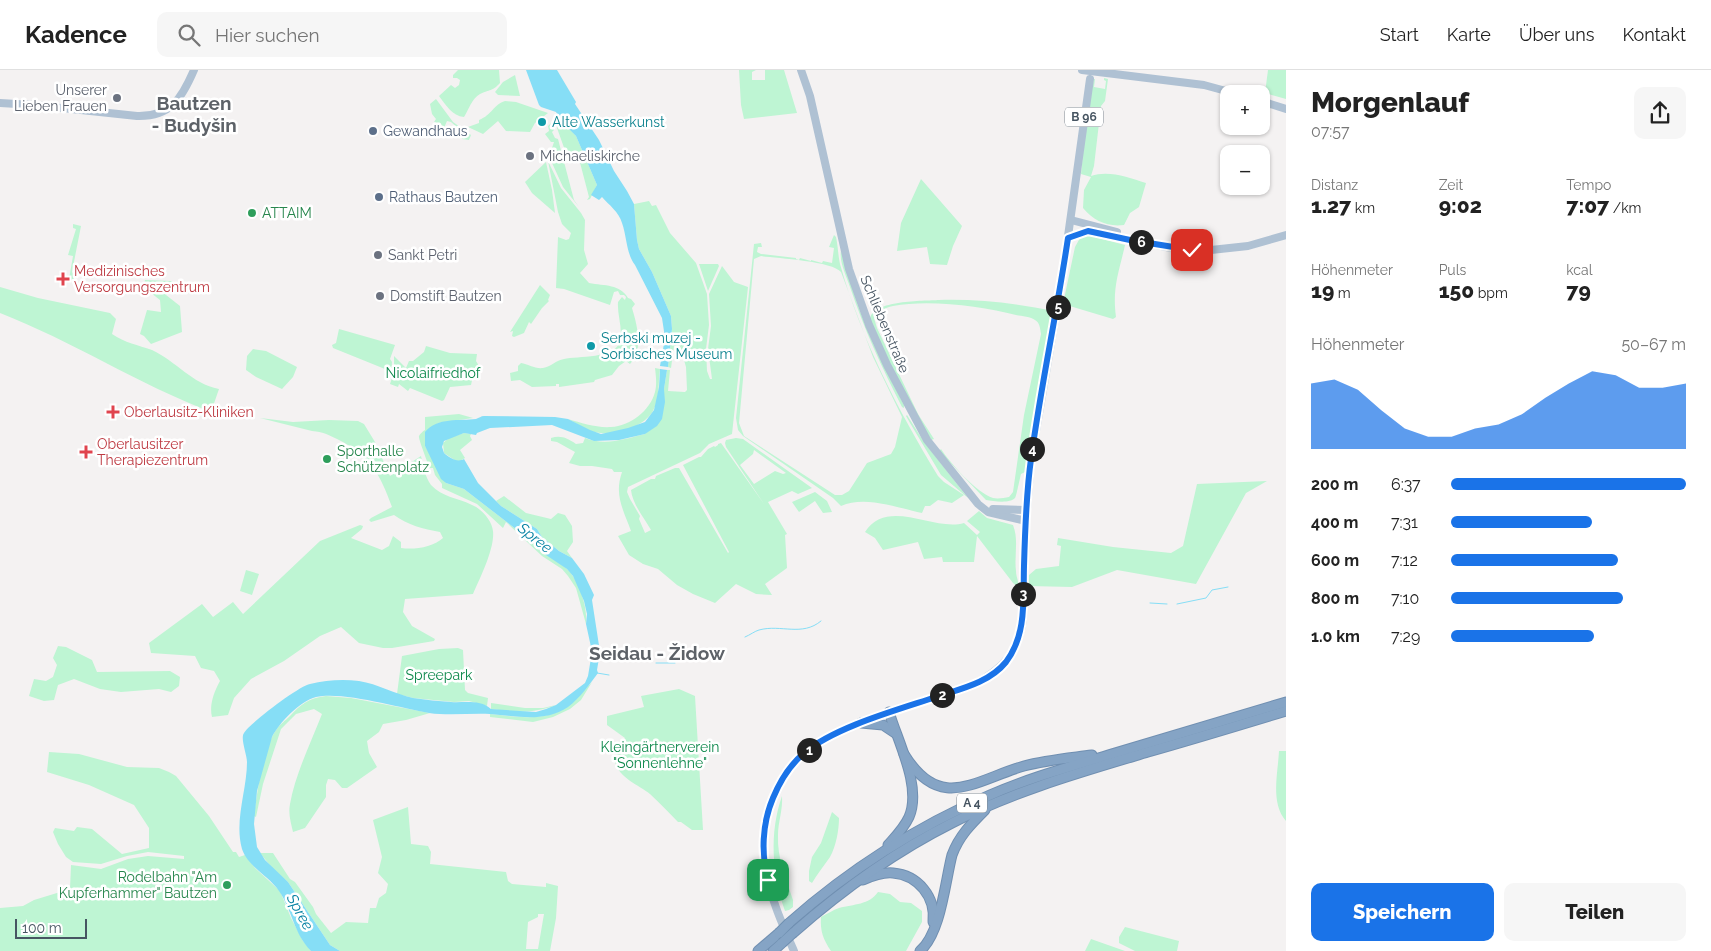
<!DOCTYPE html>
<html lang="de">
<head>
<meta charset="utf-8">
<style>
	body { margin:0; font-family:Raleway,sans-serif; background:#f6f6f6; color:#222; height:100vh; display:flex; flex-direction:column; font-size:19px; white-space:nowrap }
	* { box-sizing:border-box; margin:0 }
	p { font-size:16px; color:#767676 }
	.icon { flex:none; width:28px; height:28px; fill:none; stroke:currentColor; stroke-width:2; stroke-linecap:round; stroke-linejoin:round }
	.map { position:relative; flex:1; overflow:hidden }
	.side { display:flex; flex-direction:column; background:#fff; width:425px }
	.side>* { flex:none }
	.buttons { position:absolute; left:1220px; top:15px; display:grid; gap:10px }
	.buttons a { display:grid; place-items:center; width:50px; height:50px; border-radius:10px; background:#fff; box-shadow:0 1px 4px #0004; font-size:25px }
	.scale { position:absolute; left:15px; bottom:12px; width:72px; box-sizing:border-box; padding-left:5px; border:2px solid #475562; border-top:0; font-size:14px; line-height:18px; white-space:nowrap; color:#475562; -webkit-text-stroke:4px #fff; paint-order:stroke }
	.pin { position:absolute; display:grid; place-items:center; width:42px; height:42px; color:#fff; margin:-21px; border-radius:10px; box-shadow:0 2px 8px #0006 }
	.km { position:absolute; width:25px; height:25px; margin:-12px; border-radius:50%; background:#222; color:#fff; font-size:14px; line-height:25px; text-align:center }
	.round { display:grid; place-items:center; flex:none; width:52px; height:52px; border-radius:10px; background:#f6f6f6 }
	.overview { display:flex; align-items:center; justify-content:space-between; height:85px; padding:0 25px }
	h1 { font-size:28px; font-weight:800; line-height:38px }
	.metrics { display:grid; grid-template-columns:repeat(3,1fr); gap:8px; height:85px; padding:5px 25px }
	.metrics div { display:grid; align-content:center }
	.metrics b { font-size:21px; font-weight:800 }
	.metrics small { font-size:14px; font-weight:400 }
	.metrics p { font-size:14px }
	.chart { height:140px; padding:10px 25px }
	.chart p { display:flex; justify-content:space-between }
	.chart svg { width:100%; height:90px; margin-top:5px; fill:#1a73e8; opacity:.7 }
	.button { display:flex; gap:10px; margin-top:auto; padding:10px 25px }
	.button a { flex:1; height:58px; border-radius:10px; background:#1a73e8; color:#fff; font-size:20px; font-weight:800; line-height:58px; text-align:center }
	.button a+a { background:#f6f6f6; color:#222 }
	ul { padding:0 25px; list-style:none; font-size:16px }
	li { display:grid; grid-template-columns:80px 60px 1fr; align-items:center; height:38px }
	li i { height:12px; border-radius:6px; background:#1a73e8 }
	header { display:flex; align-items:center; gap:30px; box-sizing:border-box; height:70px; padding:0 25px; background:#fff; border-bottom:1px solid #e0e0e0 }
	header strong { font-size:24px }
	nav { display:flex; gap:28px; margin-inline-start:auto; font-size:18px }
	.search { width:350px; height:45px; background:#f6f6f6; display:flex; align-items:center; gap:12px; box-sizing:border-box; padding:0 18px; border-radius:10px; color:#767676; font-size:19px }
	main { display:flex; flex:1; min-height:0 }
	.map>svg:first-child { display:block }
	.green { fill:#bef5d3; fill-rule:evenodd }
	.water { fill:#86def6 }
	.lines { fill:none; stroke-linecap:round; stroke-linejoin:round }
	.stream { stroke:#86def6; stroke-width:1 }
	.highway-casing { stroke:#708fb1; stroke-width:11 }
	.major { stroke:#afc1d3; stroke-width:8 }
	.highway { stroke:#85a4c5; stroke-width:9 }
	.highway-bridge-casing { stroke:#708fb1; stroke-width:11; stroke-linecap:butt }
	.highway-bridge { stroke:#85a4c5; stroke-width:9 }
	.route-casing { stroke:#fff; stroke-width:10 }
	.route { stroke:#1a73e8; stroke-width:6 }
	.worship-dot { fill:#6b7280; stroke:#fff; stroke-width:2 }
	.culture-dot { fill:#0f9aa8; stroke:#fff; stroke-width:2 }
	.service-dot { fill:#5c6f8a; stroke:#fff; stroke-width:2 }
	.leisure-dot { fill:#2e9e5b; stroke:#fff; stroke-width:2 }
	.health-dot { fill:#e0444e; stroke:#fff; stroke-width:2 }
	.labels { text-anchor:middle; stroke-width:5; stroke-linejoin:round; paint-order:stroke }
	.shield { fill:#fff; stroke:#7e8891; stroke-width:1 }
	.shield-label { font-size:12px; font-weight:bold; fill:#475562 }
	.worship-label { font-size:14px; fill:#5b616d; stroke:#fff; text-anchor:start }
	.culture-label { font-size:14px; fill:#0d838f; stroke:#fff; text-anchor:start }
	.service-label { font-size:14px; fill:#4e5e75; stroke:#fff; text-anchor:start }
	.leisure-label { font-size:14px; fill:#27864d; stroke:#fff; text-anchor:start }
	.health-label { font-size:14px; fill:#be3a42; stroke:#fff; text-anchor:start }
	.street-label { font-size:14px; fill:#475562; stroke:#fff }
	.park-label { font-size:14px; fill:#0d884b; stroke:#fff }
	.water-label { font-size:15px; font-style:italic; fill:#0380a2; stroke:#fff }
	.district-label { font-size:19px; font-weight:bold; fill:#5d6268; stroke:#fff }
</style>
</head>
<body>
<header>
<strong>Kadence</strong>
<div class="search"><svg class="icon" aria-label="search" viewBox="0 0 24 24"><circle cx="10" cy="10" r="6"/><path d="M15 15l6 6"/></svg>Hier suchen</div>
<nav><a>Start</a><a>Karte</a><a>Über uns</a><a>Kontakt</a></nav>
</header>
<main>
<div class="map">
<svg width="1286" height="881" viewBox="0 0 1286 881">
	<rect width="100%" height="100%" fill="#f4f2f2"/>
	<g class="green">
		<path d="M458,0H499L500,13C492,22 490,19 480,24C472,28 468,41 464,47C452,46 446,35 439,26L451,15L455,18L459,15L460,10L457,8H453V5Z"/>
		<path d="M739,0H756L752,2V10H765V0H784L797,43L744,49L741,35Z"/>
		<path d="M1268,0H1286V29L1265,23Z"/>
		<path d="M515,5L520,26L498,25L495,22L503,12Z"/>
		<path d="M1104,8L1108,9L1105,31L1101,36L1094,96L1091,106C1108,100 1128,107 1146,113L1139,137L1130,143L1124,155C1107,157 1094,151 1083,138L1084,120L1091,107L1081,104L1088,34L1094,9H1095L1094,17L1105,19L1106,11L1104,10Z"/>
		<path d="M436,29L453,52L471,65L469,70L462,69L463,65L457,63L459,59L451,52L447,51L444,58L441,57L442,55L434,52L436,49L432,44L430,34Z"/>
		<path d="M505,31L516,32L548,43L535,53L530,62L506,61L498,51L483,64L468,57L479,53V50C492,45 494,34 505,31Z"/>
		<path d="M559,48L576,66L597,115L590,129L587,130L589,127L578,85L567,86L557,58V49Z"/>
		<path d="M554,50L552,54L554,60L552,62L555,68L558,69L574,130L579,137L563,117L547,82L551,81L554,72H551L545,64L549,61L548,56Z"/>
		<path d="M548,91L561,118L581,143L585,150L584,180L588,194L580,203L589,213C605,216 620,214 628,228L631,229L635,234L632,238C637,255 644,280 630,294L626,291L619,296L612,305L595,310L594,312L559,317V314H556V316L532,317L520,310L511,311L510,303L518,301V296L521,293C528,294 535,299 543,298C551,297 556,290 564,289C577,286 616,289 620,271C623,258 617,245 618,232L622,227L625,230L626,227L624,225H620L618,221L614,222L610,235L564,219L556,218L558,167L566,170L569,169L571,163L562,154L558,142Z"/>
		<path d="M546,92L552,120L555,143L532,123L525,112Z"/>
		<path d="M921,109L962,156L953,176L947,195L930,194L927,177L897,181L901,153Z"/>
		<path d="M649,131L652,136L656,135L670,163L696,193L707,224L709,255L706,279L707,301L710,309H712L708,279L711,256L709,224L722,196L734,212L748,217L732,364L709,374L700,383L628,417L627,422L630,429L640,446L639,449L645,463L651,460C644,448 632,433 631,420L651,409H655L656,406L675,398H679L728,483L729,482L683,395L699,387H701L708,379L714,376L715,377L718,375V374L721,373L764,434L726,377L725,373L726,370L736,368L743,369L812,418L798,424L792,421L768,432L787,464L785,465L787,498L765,514L772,525L756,524L736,514L715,533L693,524L677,515L658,499L643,494L629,485L618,466L631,461C623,439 614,425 622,402H614L612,399L592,396H580L569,393L575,382L557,372L551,371V368C561,365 567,368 576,374L583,373L585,368C605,376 625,369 645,364L664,319L667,300H670L668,321L685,322L687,320L686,297L680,276H674L671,298L668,297L672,259L671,246L652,202L639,179L637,170L634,134ZM754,380L786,403L783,404L775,401L754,414L740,395L753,384Z"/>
		<path d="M73,154L81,156L72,202L74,205V210L69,209L73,186L68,185L76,159L73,158Z"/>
		<path d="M834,165L836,167C838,176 838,185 840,194C861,269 898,340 938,406L944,412L964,425L952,433L938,430L930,436H925L922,443C898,438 865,425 841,436L833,428L743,366L738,360L736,348L754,174L761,173L762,177H758L757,182L761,184L796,188V189L799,190L800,188L811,191V190L822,193L823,191L832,193L834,178L829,177ZM761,186C776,188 833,191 841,202L873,287L902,347L895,377L891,384L867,393L849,421L842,425H835L744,366L739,353L754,189Z"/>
		<path d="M1087,165L1125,175C1119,202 1112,218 1116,247L1113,249L1063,234L1075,177L1080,168Z"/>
		<path d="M841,180C848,205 855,230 865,254C876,282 890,308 904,335V338L902,337C882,298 864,259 850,217C846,205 839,192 841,180Z"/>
		<path d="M699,194H718L719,196L708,221Z"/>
		<path d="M145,210L171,211L177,214L166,225L180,236L182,262L151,274L144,266L140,264L147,240L161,242L160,230L151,223L142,221Z"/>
		<path d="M540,215L550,225L548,230L549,231L542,238L531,254L529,252L524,263L514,267L512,266L513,261L510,262Z"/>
		<path d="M0,217L38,228L110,243L116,249L112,264C125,273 138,275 152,280C176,291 192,314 219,319L211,342C138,314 72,271 0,243Z"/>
		<path d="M939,230C978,229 1016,233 1054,241L1025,402L1021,404C1020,408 1016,427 1015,428C1009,434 993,431 986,430L939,381L941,379C950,393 977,423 993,428C998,429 1004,428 1009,427L1013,422L1024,345L1041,264C1040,258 1040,253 1035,250C1031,247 1022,246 1016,245C982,236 928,229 893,236C884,238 879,241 874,248L877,258L918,344L934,369L931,370L892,298L870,249C872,230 924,231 939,230Z"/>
		<path d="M339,259L395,275L390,289L392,292L391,307L384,305L385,299L333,278L332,275L336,273Z"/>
		<path d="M426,276L450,283L477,284L476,291L479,296L478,299L474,301L471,315L450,317L444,330L442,331L410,318L408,321L399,314L398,317L390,314L394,302V286L406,298L409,291H413L424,282Z"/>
		<path d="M253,279L266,281L297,297L293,307L282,319L256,307L246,300L247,286Z"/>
		<path d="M655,298L660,299C658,312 660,329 653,341C645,356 617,365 601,363C589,363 578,354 568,349C582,353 596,358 611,357C630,356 650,341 655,322C657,315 656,306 655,298Z"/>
		<path d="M459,344L473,348L438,353L425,376L446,413L464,419L526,467H532C537,473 542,481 548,485C554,490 561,493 567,499C579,510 588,538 586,554L576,518L568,506L562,499L542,486L506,452L503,458L477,434L442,418V414L435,405L433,398H429C428,392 418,369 419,366C420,364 423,361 425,360V347Z"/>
		<path d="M907,345L924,372L968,428L941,405L910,353L906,346Z"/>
		<path d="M260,348L293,352L329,350L358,351L364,354L375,372L390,406L421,386C423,395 425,407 431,415C442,427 458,428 472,435C482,439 492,451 493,461C495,478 480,508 473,524L405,529L403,542L412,556L435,569L434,571L392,578H383L359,573L341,557L320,566L284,591L251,609L234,628L228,645L212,647C209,635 214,622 220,611L214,601L201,598L195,586L151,583L149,573L202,534L213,547L233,532L243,544L320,471L360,455L363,456L362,459L351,468L382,480L389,476L393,466L401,472V478C415,480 433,477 443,468L440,462C423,459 408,455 394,445L371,452L369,450L371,448L392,437C380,404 370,385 337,369C326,364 324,362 312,361Z"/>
		<path d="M464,363L471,364L470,366L472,370L460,380L465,388L460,391H456L444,383L443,373L449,368Z"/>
		<path d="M1267,411L1246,423L1196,514L1117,500L1072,517L1028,516L1029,505L1036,499L1059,496L1061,476L1057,475L1058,468L1113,477L1171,483L1183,476L1197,414Z"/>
		<path d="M815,422L827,431L832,442L823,443L815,431L799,442L792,432Z"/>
		<path d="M504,426L526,443L551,449L558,443L565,445L572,456L573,472L567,481L572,488L559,481L542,467L537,459L501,436L496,431Z"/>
		<path d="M979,441L987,448L1013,455C1019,470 1014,486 1016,501C1016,507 1019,512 1019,518L1013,513L977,466L974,492H943L942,487L924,489L918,472L883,480L875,468L865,462C888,427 934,462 964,453L977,465L980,462L967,451Z"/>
		<path d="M246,500L259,504L252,525L240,521Z"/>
		<path d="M58,576L66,577L92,590L97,602L170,601L180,607L179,616L171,622L159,619L121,622L100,619L74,609L58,615L54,630L44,631L29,626L34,609L46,611L53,607L57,595L53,588Z"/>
		<path d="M458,578L463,580L465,620L468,623L488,628L487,636L469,631L454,632L413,628L397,624L402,586L439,579Z"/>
		<path d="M592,612L581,630L570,639L553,647L533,652L490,647V644C518,647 550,653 573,632C580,626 586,618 592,612Z"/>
		<path d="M679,619L695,626L703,760H692L681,752H678C669,743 660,733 650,724C639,715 619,708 615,692C613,683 620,675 625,668L607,655V646L644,637L641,626Z"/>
		<path d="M326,626L351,628L430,643L406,650L383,654L379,662L367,671L369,683L377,697L347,718H342L335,710L328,709L326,715V727L305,758L293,762C291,753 288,744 290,734C295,705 311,672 322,644L314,639L296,644L281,659L263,714L256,747L254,746C257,722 263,679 276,660C280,654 285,651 290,646C301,634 309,628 326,626Z"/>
		<path d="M491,633L525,638H543L556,635C533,644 515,642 491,639Z"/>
		<path d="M1279,681H1286V751C1270,733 1278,703 1279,681Z"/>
		<path d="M49,682L79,684L127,697L159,698L169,702L176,706L209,746L233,782H236L239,787L245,785L255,798L280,821L291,848L303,871L311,881H0V838L23,836L34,830L70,819L71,795L101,799L128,789L148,786L184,789V786L148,782L127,786L101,794L73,792L66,787L58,774L53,762L55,758L74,761L77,757L92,759L122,784L149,778V758L134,735L89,715L47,702Z"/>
		<path d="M782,726C783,740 778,752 778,765C777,788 786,809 793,830V837L789,840L785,841C772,804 769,763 782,726Z"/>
		<path d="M408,737L411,774L428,776L431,782L430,794L506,802L508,811L512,814L546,817V813L558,816L556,848L550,881H340L330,875L288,812L273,799L260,783H273L290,809L295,812L313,837L316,844L331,863L346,852L368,853L370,838H376L379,828L386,823L388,814L378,803L382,787L373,750ZM538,844H544L538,879H526L528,852L538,847Z"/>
		<path d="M832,742L839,748C839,760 836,776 830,787C824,796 817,804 812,813L809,811V801L812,787L821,773Z"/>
		<path d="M878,822L890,824L900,832L911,833L922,841V852L906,881H831C823,869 820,861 821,847C827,844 833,840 839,838C854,834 869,835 878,822Z"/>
		<path d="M1125,857L1179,871L1177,881H1135L1119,873V867Z"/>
		<path d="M1091,869L1125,881H1085Z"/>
	</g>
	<g class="water">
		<path d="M526,0H557L576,32L575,34L599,70L614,101L627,121L634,134L637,170L639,179L652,202L671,246L672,259L668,297L660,296L665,268L662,248L635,195C626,183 627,167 622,153C619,142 609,135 602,127L599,130L591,125L597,115L576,66L560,50L556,42L541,37L539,35Z"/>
		<path d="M660,299L667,300L664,319L665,332L662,349L657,356L645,364L619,370L594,371L552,355L490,358L477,363L476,365L464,363L444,371L442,377L444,383C450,388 457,393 464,389L478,413L501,436L537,459L542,467L559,481L572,488L584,504L594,525L592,530L600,582L597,600L598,603C590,614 579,629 568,637C544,653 516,646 490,644C470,643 449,646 429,643C400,638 343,621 316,627C300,631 279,653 272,667L257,721L254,754L257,777L265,790L288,812L330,875L340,881H311C294,864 292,840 279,821C269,806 248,797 242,779C234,751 247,720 247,692C247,685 240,668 244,663C250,653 299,616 310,614C326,610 343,609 359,611C378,614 395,624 413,628C426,630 439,631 451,632C464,633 480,629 491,639L536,642L546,639L556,635L585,613L588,606L591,588V577L586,554L587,544L584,531L573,506L567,499L546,485L532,467H526L464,419L446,413L441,409L425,376V362C437,347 460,351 476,349C479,348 481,346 484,346L555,347L568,349L590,360L601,364L628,358L645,352L654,340L659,317Z"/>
	</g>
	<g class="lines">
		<g class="stream">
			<path d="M1150,533L1167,534"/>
			<path d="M1177,534L1206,528L1212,520L1228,517"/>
			<path d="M745,567C750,565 755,561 759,560C781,554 802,567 821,551"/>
			<path d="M656,593H675"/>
			<path d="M597,603L609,605"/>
		</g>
		<g class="highway-casing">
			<g id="highway">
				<path d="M861,653L883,655L895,663"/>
				<path d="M904,684C940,743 975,710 1024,696C1046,690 1070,688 1092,685"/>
				<path d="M888,775C896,766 904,758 909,747C922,717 898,672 889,642"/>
				<path d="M863,810C872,806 883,802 893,803C918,805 936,827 933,852"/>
				<path d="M789,853C849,800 916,757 990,725C1031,707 1073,696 1115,683C1172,666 1229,649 1286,632"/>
				<path d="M793,863C842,820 894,782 952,753C1014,721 1081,702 1148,682C1194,669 1240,655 1286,641"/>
				<path d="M758,881L779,863"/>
				<path d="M773,881L782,873"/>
				<path d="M920,881C941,863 945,812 952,785C959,766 971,754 985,740"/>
			</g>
		</g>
		<g class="major">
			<path d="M801,0L810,26L849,199L869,255L887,295L927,370L978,434L988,442L1026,451"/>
			<path d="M1082,0L1204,15L1237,24"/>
			<path d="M1261,31L1286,39"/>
			<path d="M0,33L34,35L137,46C171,47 182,28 194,0"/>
			<path d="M1071,150L1117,162"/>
			<path d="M1068,168L1088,161L1176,179L1211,180L1248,176L1286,165"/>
			<path d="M993,439L1026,440"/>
			<path d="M794,881C783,856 771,829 766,802C756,754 776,695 821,671C869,645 923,632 974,614C1003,599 1018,582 1023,550L1026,451L1031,390L1062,209L1090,9"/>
		</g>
		<use href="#highway" class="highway"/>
		<g class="highway-bridge-casing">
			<g id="highway-bridge">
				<path d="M779,863L789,853"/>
				<path d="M782,873L793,863"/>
			</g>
		</g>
		<use href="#highway-bridge" class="highway-bridge"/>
	</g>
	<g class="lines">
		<g class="route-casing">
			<path id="route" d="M768,810C761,784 762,754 773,728C780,711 790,695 804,683C835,657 897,640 936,627C960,619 989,613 1006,592C1027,564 1023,529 1024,496C1025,460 1026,424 1031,389C1041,315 1057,242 1068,168L1088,161L1130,170L1192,180"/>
		</g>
		<use href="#route" class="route"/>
	</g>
	<g class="worship-dot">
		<circle cx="117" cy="28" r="5"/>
		<circle cx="530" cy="86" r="5"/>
		<circle cx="378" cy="185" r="5"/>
		<circle cx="380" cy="226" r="5"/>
	</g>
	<g class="culture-dot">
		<circle cx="542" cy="52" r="5"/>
		<circle cx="591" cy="276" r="5"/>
	</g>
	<g class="service-dot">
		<circle cx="373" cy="61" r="5"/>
		<circle cx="379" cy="127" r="5"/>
	</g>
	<g class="leisure-dot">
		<circle cx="252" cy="143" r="5"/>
		<circle cx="327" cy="389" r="5"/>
		<circle cx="227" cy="815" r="5"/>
	</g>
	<g class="health-dot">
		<path d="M60.5 201.5h5v5h5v5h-5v5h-5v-5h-5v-5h5z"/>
		<path d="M110.5 334.5h5v5h5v5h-5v5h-5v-5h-5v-5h5z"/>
		<path d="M83.5 374.5h5v5h5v5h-5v5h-5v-5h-5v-5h5z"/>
	</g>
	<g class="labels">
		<g class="shield">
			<rect x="1065" y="37.5" width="38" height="19" rx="4"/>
			<rect x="957" y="723.5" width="30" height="19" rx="4"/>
		</g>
		<g class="shield-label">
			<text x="1084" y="51">B 96</text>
			<text x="972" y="737">A 4</text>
		</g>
		<g class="worship-label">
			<text x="107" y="25" text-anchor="end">Unserer<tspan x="107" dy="16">Lieben Frauen</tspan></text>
			<text x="540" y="91">Michaeliskirche</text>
			<text x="388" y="190">Sankt Petri</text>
			<text x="390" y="231">Domstift Bautzen</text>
		</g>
		<g class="culture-label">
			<text x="552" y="57">Alte Wasserkunst</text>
			<text x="601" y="273">Serbski muzej -<tspan x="601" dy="16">Sorbisches Museum</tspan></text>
		</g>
		<g class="service-label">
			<text x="383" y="66">Gewandhaus</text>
			<text x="389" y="132">Rathaus Bautzen</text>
		</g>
		<g class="leisure-label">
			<text x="262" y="148">ATTAIM</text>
			<text x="337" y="386">Sporthalle<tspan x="337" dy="16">Schützenplatz</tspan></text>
			<text x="217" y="812" text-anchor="end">Rodelbahn "Am<tspan x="217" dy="16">Kupferhammer" Bautzen</tspan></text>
		</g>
		<g class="health-label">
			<text x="74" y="206">Medizinisches<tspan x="74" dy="16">Versorgungszentrum</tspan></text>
			<text x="124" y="347">Oberlausitz-Kliniken</text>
			<text x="97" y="379">Oberlausitzer<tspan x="97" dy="16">Therapiezentrum</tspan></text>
		</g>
		<g class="street-label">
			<text transform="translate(885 254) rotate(67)" y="5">Schliebenstraße</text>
		</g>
		<g class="park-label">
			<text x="433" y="308">Nicolaifriedhof</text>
			<text x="439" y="610">Spreepark</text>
			<text x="660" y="682">Kleingärtnerverein<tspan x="660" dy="16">"Sonnenlehne"</tspan></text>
		</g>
		<g class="water-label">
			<text transform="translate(535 468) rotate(38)" y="5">Spree</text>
			<text transform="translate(300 842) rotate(61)" y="5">Spree</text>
		</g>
		<g class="district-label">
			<text x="194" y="40">Bautzen<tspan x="194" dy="22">- Budyšin</tspan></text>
			<text x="657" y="590">Seidau - Židow</text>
		</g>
	</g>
</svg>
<div class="buttons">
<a>+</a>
<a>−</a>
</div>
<div class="scale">100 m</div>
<div class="pin" style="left:768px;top:810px;background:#1e9e55"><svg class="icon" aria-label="arrive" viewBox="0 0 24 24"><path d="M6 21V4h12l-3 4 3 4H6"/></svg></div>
<div class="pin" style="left:1192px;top:180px;background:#d93025"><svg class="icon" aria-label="check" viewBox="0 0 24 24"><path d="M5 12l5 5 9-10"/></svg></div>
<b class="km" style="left:809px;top:680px">1</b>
<b class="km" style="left:942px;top:625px">2</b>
<b class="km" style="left:1023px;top:524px">3</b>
<b class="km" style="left:1032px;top:379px">4</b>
<b class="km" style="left:1058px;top:237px">5</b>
<b class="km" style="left:1141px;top:172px">6</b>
</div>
<section class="side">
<div class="overview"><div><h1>Morgenlauf</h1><p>07:57</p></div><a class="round"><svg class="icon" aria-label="share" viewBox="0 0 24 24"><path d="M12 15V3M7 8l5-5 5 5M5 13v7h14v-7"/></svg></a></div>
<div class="metrics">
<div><p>Distanz</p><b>1.27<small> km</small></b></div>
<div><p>Zeit</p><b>9:02</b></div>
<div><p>Tempo</p><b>7:07<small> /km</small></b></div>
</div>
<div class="metrics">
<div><p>Höhenmeter</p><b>19<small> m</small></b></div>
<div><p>Puls</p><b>150<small> bpm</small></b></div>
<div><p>kcal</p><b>79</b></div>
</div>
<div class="chart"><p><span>Höhenmeter</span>50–67 m</p>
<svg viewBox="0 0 160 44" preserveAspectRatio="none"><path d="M0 44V12L10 10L20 15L30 25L40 34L50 38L60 38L70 34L80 32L90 27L100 19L110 12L120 6L130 8L140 14L150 14L160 12V44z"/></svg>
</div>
<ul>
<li><b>200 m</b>6:37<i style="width:100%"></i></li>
<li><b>400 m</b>7:31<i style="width:60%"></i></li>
<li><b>600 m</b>7:12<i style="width:71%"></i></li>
<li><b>800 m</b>7:10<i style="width:73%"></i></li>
<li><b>1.0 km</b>7:29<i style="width:61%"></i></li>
</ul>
<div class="button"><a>Speichern</a><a>Teilen</a></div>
</section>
</main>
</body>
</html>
